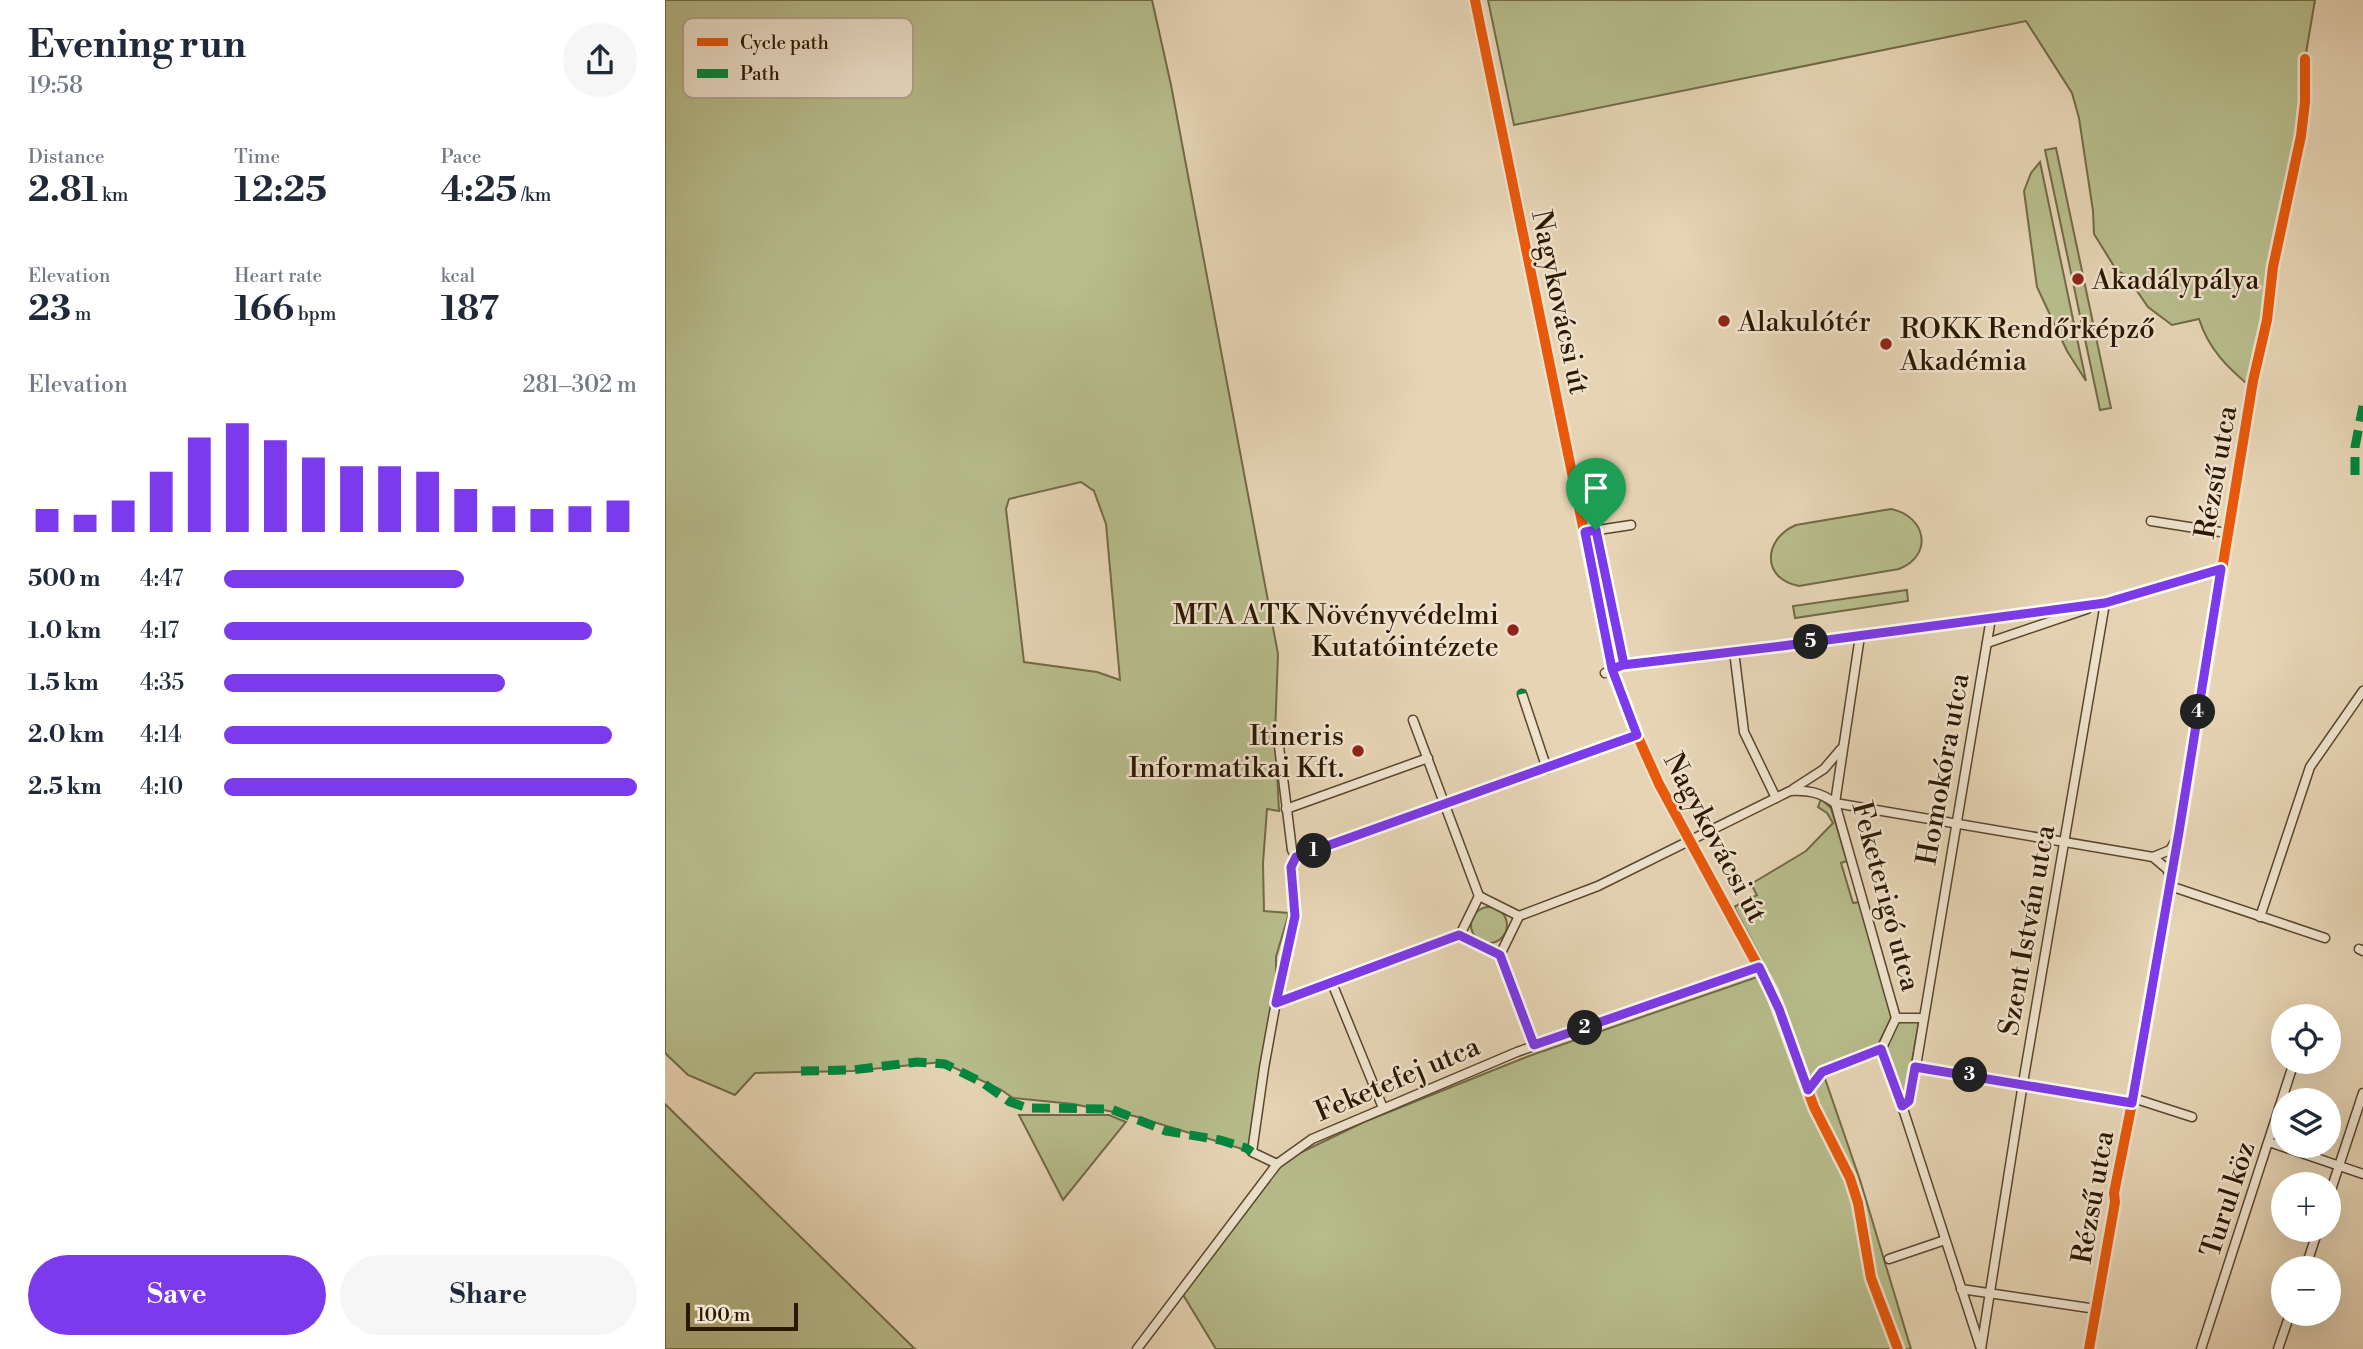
<!DOCTYPE html>
<html lang="en">
<head>
<meta charset="utf-8">
<style>
	body { margin:0; font-family:"Libre Bodoni",serif; background:#f6f6f7; color:#1f2937; height:100vh; display:flex; flex-direction:column; font-size:26px; white-space:nowrap }
	* { box-sizing:border-box; margin:0 }
	p { font-size:23px; color:#747a83 }
	.icon { flex:none; width:38px; height:38px; fill:none; stroke:currentColor; stroke-width:2; stroke-linecap:round; stroke-linejoin:round }
	.map { position:relative; flex:1; overflow:hidden }
	.drawer { display:flex; flex-direction:column; background:#fff; width:665px }
	.drawer>* { flex:none }
	.tools { position:absolute; left:1606px; top:1004px; display:grid; gap:14px }
	.tools a { display:grid; place-items:center; width:70px; height:70px; border-radius:50%; background:#fff; box-shadow:0 7px 28px #0002; font-size:35px }
	.scale { position:absolute; left:21px; bottom:18px; width:112px; box-sizing:border-box; padding-left:7px; border:4px solid #2c1702; border-top:0; font-size:19px; line-height:24px; white-space:nowrap; color:#2c1702; -webkit-text-stroke:5px #efe3ce; paint-order:stroke }
	.pin { position:absolute; display:grid; place-items:center; width:60px; height:60px; color:#fff; margin:-72px -30px; border-radius:50% 50% 50% 0; rotate:-45deg; box-shadow:0 0 7px #0007 }
	.pin .icon { rotate:45deg }
	.km { position:absolute; width:35px; height:35px; margin:-18px; border-radius:50%; background:#222; color:#fff; font-size:19px; line-height:35px; text-align:center }
	.round { display:grid; place-items:center; flex:none; width:74px; height:74px; border-radius:37px; background:#f6f6f7 }
	.headline { display:flex; align-items:center; justify-content:space-between; height:119px; padding:0 28px }
	h1 { font-size:38px; font-weight:700; line-height:52px }
	.metrics { display:grid; grid-template-columns:repeat(3,1fr); gap:10px; height:119px; padding:7px 28px }
	.metrics div { display:grid; align-content:center }
	.metrics b { font-size:35px; font-weight:700 }
	.metrics small { font-size:19px; font-weight:400 }
	.metrics p { font-size:19px }
	.chart { height:196px; padding:14px 28px }
	.chart p { display:flex; justify-content:space-between }
	.chart svg { width:100%; height:126px; margin-top:7px; stroke:#7c3aed; stroke-width:6 }
	.button { display:flex; gap:14px; margin-top:auto; padding:14px 28px }
	.button a { flex:1; height:80px; border-radius:42px; background:#7c3aed; color:#fff; font-size:28px; font-weight:700; line-height:80px; text-align:center }
	.button a+a { background:#f6f6f7; color:#1f2937 }
	ul { padding:0 28px; list-style:none; font-size:23px }
	li { display:grid; grid-template-columns:112px 84px 1fr; align-items:center; height:52px }
	li i { height:18px; border-radius:9px; background:#7c3aed }
	main { display:flex; flex:1; min-height:0 }
	.map>svg:first-child { display:block }
	.green { fill:#b7bc8b; stroke:#726a46; stroke-width:2; fill-rule:evenodd }
	.lines { fill:none; stroke-linecap:round; stroke-linejoin:round }
	.street-casing { stroke:#5a462e; stroke-width:11 }
	.secondary-casing { stroke:#2c1702; stroke-width:14 }
	.street { stroke:#efe3ce; stroke-width:8 }
	.secondary { stroke:#efe3ce; stroke-width:10 }
	.quiet { stroke:#00873e; stroke-width:9; stroke-dasharray:18 9; stroke-linecap:butt }
	.cycleway-casing { stroke:#efe3ce; stroke-width:15 }
	.cycleway { stroke:#e8590c; stroke-width:10 }
	.route-casing { stroke:#fff; stroke-width:14 }
	.route { stroke:#7c3aed; stroke-width:9 }
	.poi-dot { fill:#8f2418; stroke:#efe3ce; stroke-width:2.5 }
	.labels { text-anchor:middle; stroke-width:5; stroke-linejoin:round; paint-order:stroke }
	.poi-label { font-size:28px; fill:#2c1702; stroke:#efe3ce; text-anchor:start }
	.street-label { font-size:28px; fill:#2c1702; stroke:#efe3ce }
	.key { fill:#efe3ce; stroke:#b4a691; stroke-width:2 }
	.key-label { font-size:19px; fill:#2c1702 }
</style>
</head>
<body>
<main>
<section class="drawer">
<div class="headline"><div><h1>Evening run</h1><p>19:58</p></div><a class="round"><svg class="icon" aria-label="share" viewBox="0 0 24 24"><path d="M12 15V3M7 8l5-5 5 5M5 13v7h14v-7"/></svg></a></div>
<div class="metrics">
<div><p>Distance</p><b>2.81<small> km</small></b></div>
<div><p>Time</p><b>12:25</b></div>
<div><p>Pace</p><b>4:25<small> /km</small></b></div>
</div>
<div class="metrics">
<div><p>Elevation</p><b>23<small> m</small></b></div>
<div><p>Heart rate</p><b>166<small> bpm</small></b></div>
<div><p>kcal</p><b>187</b></div>
</div>
<div class="chart"><p><span>Elevation</span>281–302 m</p>
<svg viewBox="0 0 160 44" preserveAspectRatio="none"><path d="M5 44V36M15 44V38M25 44V33M35 44V23M45 44V11M55 44V6M65 44V12M75 44V18M85 44V21M95 44V21M105 44V23M115 44V29M125 44V35M135 44V36M145 44V35M155 44V33"/></svg>
</div>
<ul>
<li><b>500 m</b>4:47<i style="width:58%"></i></li>
<li><b>1.0 km</b>4:17<i style="width:89%"></i></li>
<li><b>1.5 km</b>4:35<i style="width:68%"></i></li>
<li><b>2.0 km</b>4:14<i style="width:94%"></i></li>
<li><b>2.5 km</b>4:10<i style="width:100%"></i></li>
</ul>
<div class="button"><a>Save</a><a>Share</a></div>
</section>
<div class="map">
<svg width="1698" height="1349" viewBox="0 0 1698 1349">
	<rect width="100%" height="100%" fill="#e6d4b4"/>
	<filter id="stains"><feTurbulence type="fractalNoise" baseFrequency=".00286" numOctaves="4"/><feColorMatrix values="0 0 0 0 .2 0 0 0 0 .09 0 0 0 0 .02 0 0 0 .5 -.17"/></filter>
	<radialGradient id="worn" r=".72"><stop offset=".6" stop-color="#630" stop-opacity="0"/><stop offset="1" stop-color="#630" stop-opacity=".3"/></radialGradient>
	<g class="green">
		<path d="M0,0H487L506,85L613,654L610,734L614,811L602,809L598,863L599,911L624,913L611,957V1003L587,1152L469,1116L408,1104L348,1098L335,1089L277,1062L187,1071L90,1073L70,1095L23,1075L0,1053ZM416,482L429,491L441,524L455,680L432,672L359,662L341,509L344,499Z"/>
		<path d="M823,0H1650L1640,59V102L1587,388C1563,368 1544,350 1534,319L1507,325L1483,307L1461,275L1452,271L1429,234L1428,211L1414,118L1407,93L1361,21L849,125Z"/>
		<path d="M1391,148L1446,408L1435,410L1380,150Z"/>
		<path d="M1375,162L1421,381L1402,351L1372,287L1359,191L1366,173Z"/>
		<path d="M1226,509C1261,516 1269,555 1234,569L1134,586C1096,579 1098,539 1131,525Z"/>
		<path d="M1242,590L1243,601L1130,618L1128,606Z"/>
		<path d="M1156,799L1166,808L1182,861L1176,863L1188,903L1194,902L1227,1016L1212,1047L1156,1067L1195,1180L1246,1349H551L517,1293L612,1164L699,1122L864,1056L1104,973L1069,907L1092,895L1086,884L1141,851L1168,823L1162,813L1153,807Z"/>
		<circle cx="824" cy="925" r="18"/>
		<path d="M1232,1022H1254L1241,1095L1239,1093L1220,1047Z"/>
		<path d="M0,1104L250,1349H0Z"/>
		<path d="M354,1115H444L461,1122L398,1200Z"/>
	</g>
	<g class="lines">
		<g class="street-casing">
			<g id="street">
				<path d="M1486,521L1562,533"/>
				<path d="M920,532L966,525"/>
				<path d="M1437,604L1556,569"/>
				<path d="M1195,636L1170,803L1231,1018L1216,1050L1230,1084L1315,1346"/>
				<path d="M1322,643L1422,609"/>
				<path d="M1069,651L1079,732L1111,798"/>
				<path d="M940,673L958,665L1117,646L1440,603"/>
				<path d="M857,694L882,769"/>
				<path d="M748,720L814,896"/>
				<path d="M1128,789L1159,769L1176,749"/>
				<path d="M621,809L763,758"/>
				<path d="M631,857L972,735"/>
				<path d="M1488,857L1502,869L1506,878"/>
				<path d="M1505,886L1660,938"/>
				<path d="M814,896L854,916"/>
				<path d="M854,916L933,886L1125,791C1143,790 1155,792 1170,803L1488,857L1505,850L1511,840"/>
				<path d="M1595,917L1645,767L1698,691"/>
				<path d="M795,935L835,955L854,916"/>
				<path d="M795,935L814,896"/>
				<path d="M1694,949L1698,951"/>
				<path d="M835,955L869,1046"/>
				<path d="M667,983L718,1108"/>
				<path d="M611,1003L795,935"/>
				<path d="M1231,1018H1258"/>
				<path d="M1250,1067L1467,1103"/>
				<path d="M1143,1090L1157,1072L1216,1050"/>
				<path d="M1468,1098L1527,1117"/>
				<path d="M1237,1106L1244,1101L1246,1096L1326,618"/>
				<path d="M1604,1142L1698,1174"/>
				<path d="M612,1164L587,1152L599,1068L616,974L630,916L626,867L631,857L627,850L613,738"/>
				<path d="M1664,1196L1698,1093"/>
				<path d="M1224,1259L1280,1240"/>
				<path d="M1640,1269L1653,1230"/>
				<path d="M1296,1289L1431,1309"/>
				<path d="M472,1349L612,1164L647,1139L852,1052L1094,967"/>
				<path d="M1316,1349L1358,1083L1440,603"/>
				<path d="M1424,1349L1450,1202L1449,1193L1468,1098L1514,832L1588,381L1602,320L1608,267L1636,136L1640,102V59"/>
				<path d="M1536,1349L1629,1062"/>
				<path d="M1613,1349L1625,1314"/>
			</g>
		</g>
		<g class="secondary-casing">
			<path id="secondary" d="M810,0L948,673L972,735L994,784L1107,992L1149,1107L1185,1178L1193,1203L1206,1278L1233,1349"/>
		</g>
		<use href="#street" class="street"/>
		<use href="#secondary" class="secondary"/>
		<g class="quiet">
			<path d="M1690,475V447L1698,406"/>
			<path d="M856,690L857,694"/>
			<path d="M136,1071L187,1070L252,1062L280,1064L318,1083L345,1102L363,1108L446,1109L501,1131L555,1140L581,1148L587,1152"/>
		</g>
		<g class="cycleway-casing">
			<g id="cycleway">
				<path d="M810,0L948,673L972,735L994,784L1107,992L1149,1107L1185,1178L1193,1203L1206,1278L1233,1349"/>
				<path d="M1424,1349L1450,1202L1449,1193L1468,1098L1514,832L1588,381L1602,320L1608,267L1636,136L1640,102V59"/>
			</g>
		</g>
		<use href="#cycleway" class="cycleway"/>
	</g>
	<g class="lines">
		<g class="route-casing">
			<path id="route" d="M931,530L958,660V665L947,669L972,735L631,857L626,867L630,916L611,1003L794,935L835,955L869,1045L1094,967L1114,1009L1143,1090L1157,1072L1216,1049L1237,1106L1244,1101L1250,1067L1467,1103L1514,832L1556,569L1440,603L1117,646L958,665L947,669L920,532L931,530"/>
		</g>
		<use href="#route" class="route"/>
	</g>
	<g class="poi-dot">
		<circle cx="1413" cy="279" r="7"/>
		<circle cx="1059" cy="321" r="7"/>
		<circle cx="1221" cy="344" r="7"/>
		<circle cx="848" cy="630" r="7"/>
		<circle cx="693" cy="751" r="7"/>
	</g>
	<g class="labels">
		<g class="poi-label">
			<text x="1427" y="289">Akadálypálya</text>
			<text x="1073" y="331">Alakulótér</text>
			<text x="1235" y="338">ROKK Rendőrképző<tspan x="1235" dy="32">Akadémia</tspan></text>
			<text x="834" y="624" text-anchor="end">MTA ATK Növényvédelmi<tspan x="834" dy="32">Kutatóintézete</tspan></text>
			<text x="679" y="745" text-anchor="end">Itineris<tspan x="679" dy="32">Informatikai Kft.</tspan></text>
		</g>
		<g class="street-label">
			<text transform="translate(896 302) rotate(78)" y="10">Nagykovácsi út</text>
			<text transform="translate(1550 472) rotate(-80)" y="10">Rézsű utca</text>
			<text transform="translate(1277 769) rotate(-80)" y="10">Homokóra utca</text>
			<text transform="translate(1051 837) rotate(62)" y="10">Nagykovácsi út</text>
			<text transform="translate(1222 896) rotate(75)" y="10">Feketerigó utca</text>
			<text transform="translate(1361 930) rotate(-80)" y="10">Szent István utca</text>
			<text transform="translate(732 1078) rotate(-23)" y="10">Feketefej utca</text>
			<text transform="translate(1427 1197) rotate(-80)" y="10">Rézsű utca</text>
			<text transform="translate(1562 1199) rotate(-72)" y="10">Turul köz</text>
		</g>
	</g>
	<rect x="18" y="18" width="230" height="80" rx="10" class="key"/>
	<rect x="32" y="38" width="31" height="8" fill="#e8590c"/>
	<rect x="32" y="69" width="31" height="9" fill="#00873e"/>
	<g class="key-label">
		<text x="75" y="49">Cycle path</text>
		<text x="75" y="80">Path</text>
	</g>
	<rect width="100%" height="100%" filter="url(#stains)"/>
	<rect width="100%" height="100%" fill="url(#worn)"/>
</svg>
<div class="tools">
<a><svg class="icon" aria-label="locate" viewBox="0 0 24 24"><circle cx="12" cy="12" r="6"/><path d="M12 2v4M12 18v4M2 12h4M18 12h4"/></svg></a>
<a><svg class="icon" aria-label="layers" viewBox="0 0 24 24"><path d="M12 4l9 5-9 5-9-5zM3 14l9 5 9-5"/></svg></a>
<a>+</a>
<a>−</a>
</div>
<div class="scale">100 m</div>
<div class="pin" style="left:931px;top:530px;background:#1e9e55"><svg class="icon" aria-label="arrive" viewBox="0 0 24 24"><path d="M6 21V4h12l-3 4 3 4H6"/></svg></div>
<b class="km" style="left:649px;top:851px">1</b>
<b class="km" style="left:920px;top:1028px">2</b>
<b class="km" style="left:1305px;top:1075px">3</b>
<b class="km" style="left:1533px;top:712px">4</b>
<b class="km" style="left:1146px;top:642px">5</b>
</div>
</main>
</body>
</html>
